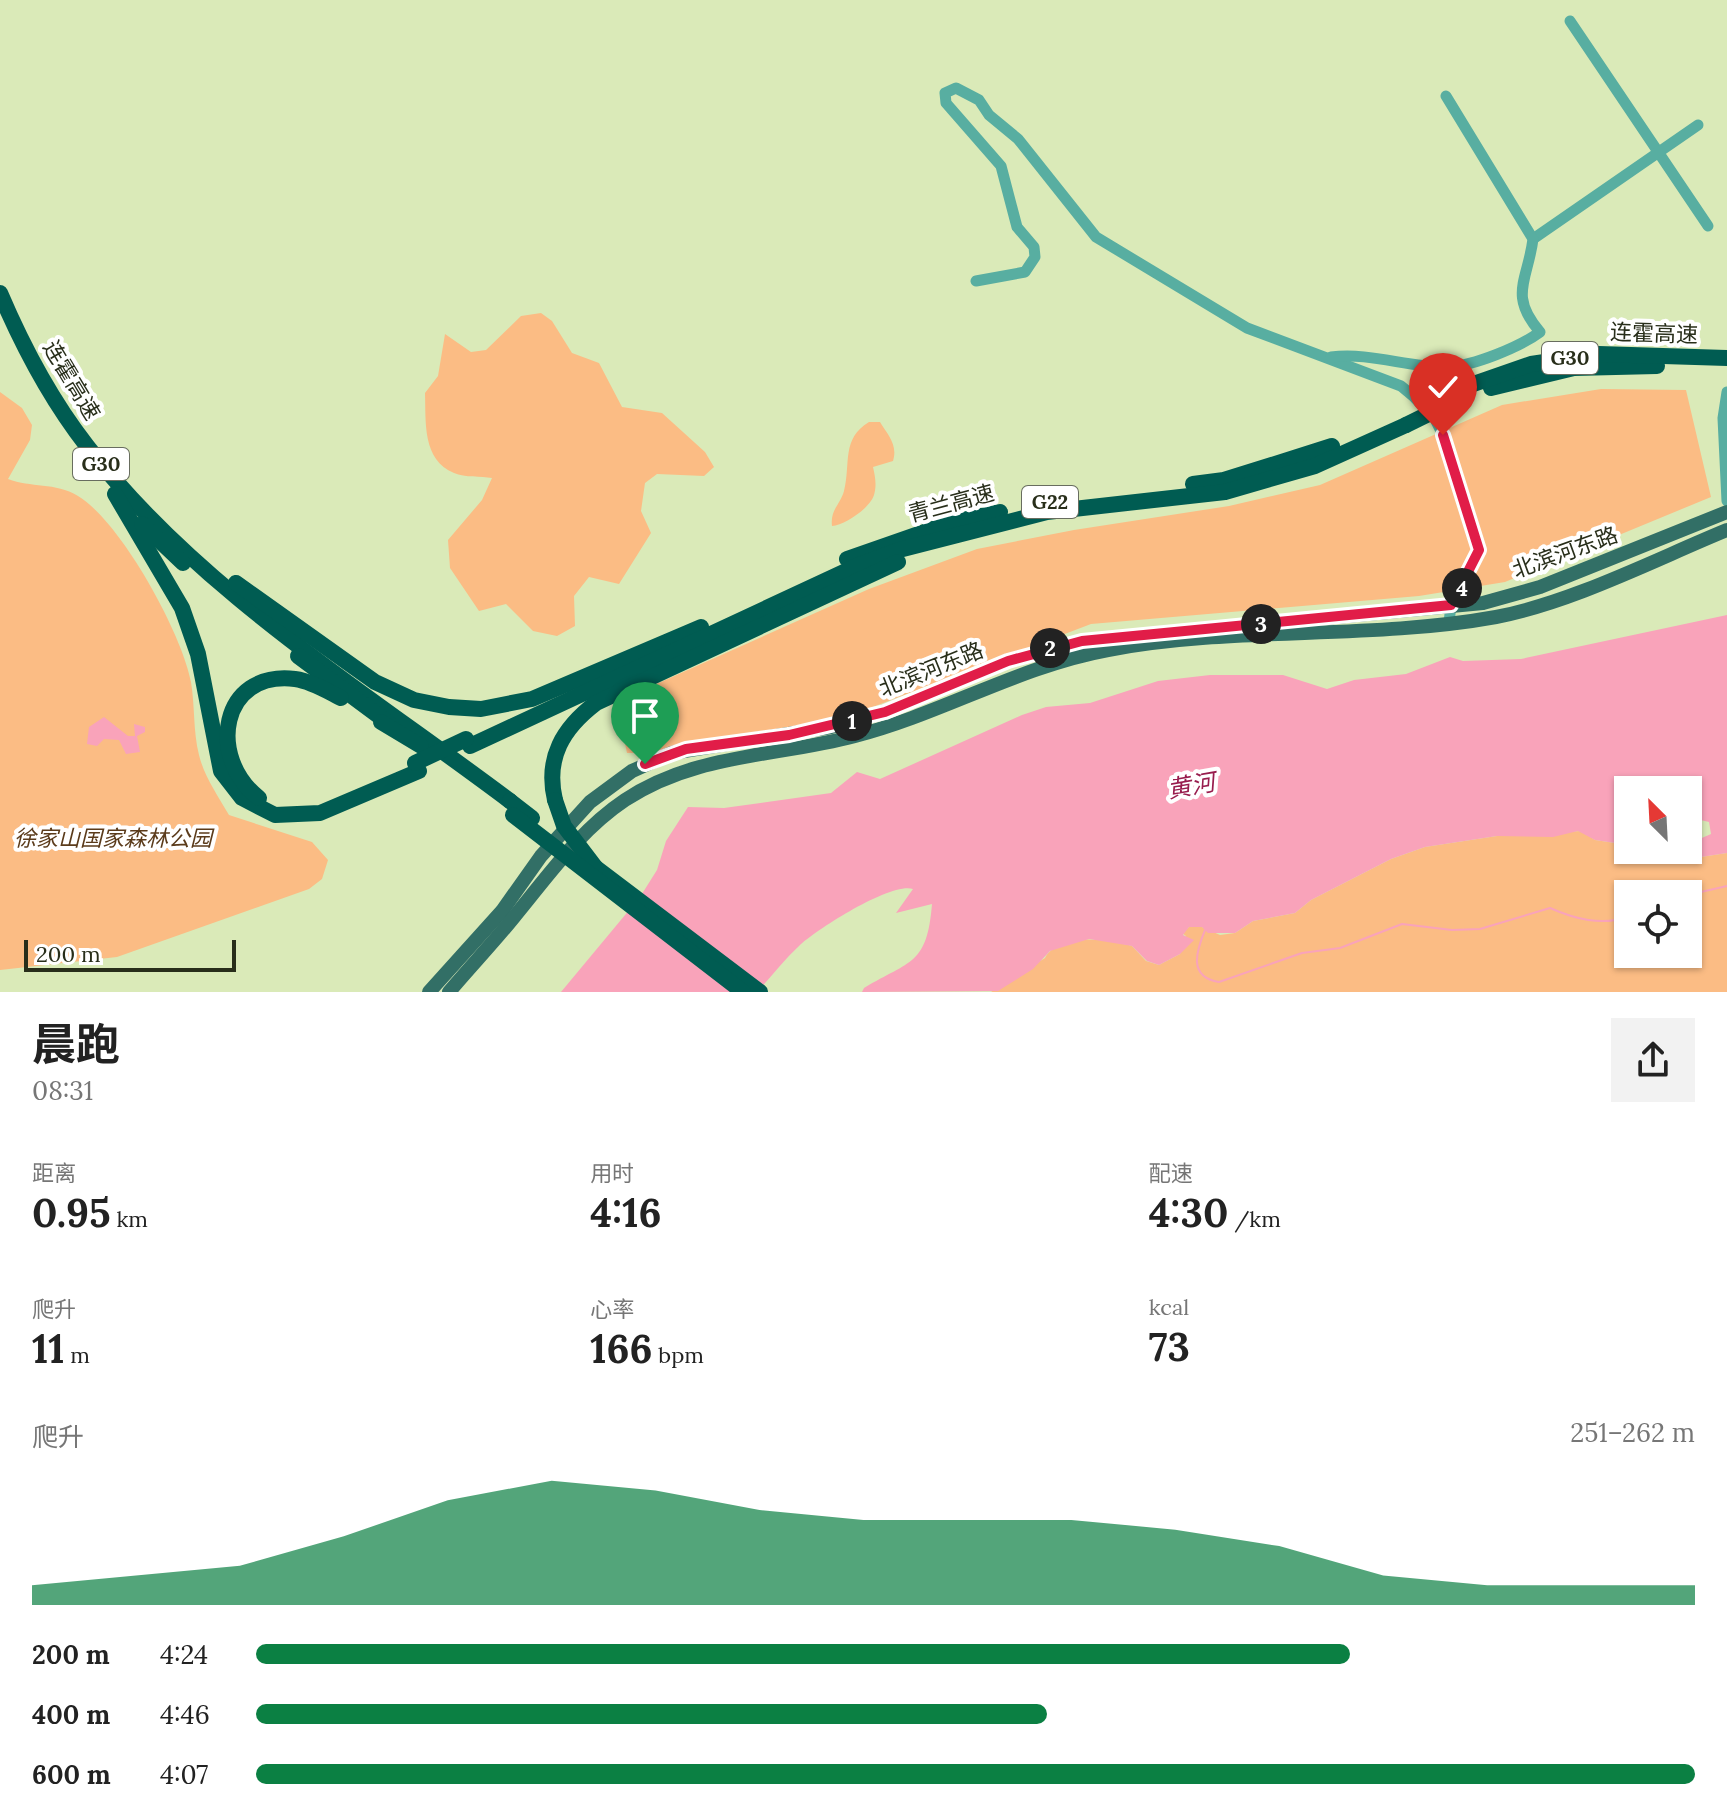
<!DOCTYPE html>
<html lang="zh">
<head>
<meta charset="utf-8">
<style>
	body { margin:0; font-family:Lora,"Noto Sans SC",serif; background:#f2f2f2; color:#222; height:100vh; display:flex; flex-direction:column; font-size:30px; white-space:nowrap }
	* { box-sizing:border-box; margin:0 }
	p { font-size:26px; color:#767676 }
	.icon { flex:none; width:44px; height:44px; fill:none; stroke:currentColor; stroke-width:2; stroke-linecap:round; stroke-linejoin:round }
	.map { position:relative; height:992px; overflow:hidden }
	.side { display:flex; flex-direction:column; background:#fff; flex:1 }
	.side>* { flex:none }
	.needle { width:52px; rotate:336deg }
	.buttons { position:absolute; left:1614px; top:776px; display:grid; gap:16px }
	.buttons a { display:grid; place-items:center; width:88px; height:88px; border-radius:0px; background:#fff; box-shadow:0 2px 6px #0004; font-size:40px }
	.scale { position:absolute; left:24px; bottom:20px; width:212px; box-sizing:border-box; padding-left:8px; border:4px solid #282e1a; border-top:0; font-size:22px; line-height:28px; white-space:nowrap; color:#282e1a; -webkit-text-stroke:6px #fff; paint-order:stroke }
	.pin { position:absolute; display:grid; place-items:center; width:68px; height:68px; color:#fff; margin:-82px -34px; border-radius:50% 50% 50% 0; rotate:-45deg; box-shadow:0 0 8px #0007 }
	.pin .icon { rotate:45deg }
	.km { position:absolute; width:40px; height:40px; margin:-20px; border-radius:50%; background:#222; color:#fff; font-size:22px; line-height:40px; text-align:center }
	.round { display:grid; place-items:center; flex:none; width:84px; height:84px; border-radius:0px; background:#f2f2f2 }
	.summary { display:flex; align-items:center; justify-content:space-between; height:136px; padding:0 32px }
	h1 { font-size:44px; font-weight:700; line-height:60px }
	.figures { display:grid; grid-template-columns:repeat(3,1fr); gap:12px; height:136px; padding:8px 32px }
	.figures div { display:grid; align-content:center }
	.figures b { font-size:40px; font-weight:700 }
	.figures small { font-size:22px; font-weight:400 }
	.figures p { font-size:22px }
	.chart { height:224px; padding:16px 32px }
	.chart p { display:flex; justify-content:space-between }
	.chart svg { width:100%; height:144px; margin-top:8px; fill:#0b8043; opacity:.7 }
	ul { padding:0 32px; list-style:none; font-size:26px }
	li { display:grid; grid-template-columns:128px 96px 1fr; align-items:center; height:60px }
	li i { height:20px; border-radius:10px; background:#0b8043 }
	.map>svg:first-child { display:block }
	.green { fill:#fbbc84; fill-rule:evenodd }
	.water { fill:#f9a3ba }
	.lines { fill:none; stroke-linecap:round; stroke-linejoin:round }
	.stream { stroke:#f9a3ba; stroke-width:2 }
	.minor { stroke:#58aea1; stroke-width:11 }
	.major { stroke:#326f66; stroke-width:14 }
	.highway { stroke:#005c52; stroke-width:16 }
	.highway-bridge { stroke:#005c52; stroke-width:16 }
	.route-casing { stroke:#fff; stroke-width:16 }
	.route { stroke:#e11d48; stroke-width:10 }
	.labels { text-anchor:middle; stroke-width:8; stroke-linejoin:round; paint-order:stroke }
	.shield { fill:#fff; stroke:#686d5f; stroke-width:2 }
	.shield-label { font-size:20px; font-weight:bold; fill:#282e1a }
	.street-label { font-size:22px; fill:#282e1a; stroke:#fff }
	.park-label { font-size:22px; font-style:italic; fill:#5b3b1b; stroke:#fff }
	.water-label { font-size:24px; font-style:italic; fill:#981d4e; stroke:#fff }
</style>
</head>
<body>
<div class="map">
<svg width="1727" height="992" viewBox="0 0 1727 992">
	<rect width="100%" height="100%" fill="#daeab8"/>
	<g class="green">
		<path d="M541,313L552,321L572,353L599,363L622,407L662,413L705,452L714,467L704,476L657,474L645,483L641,511L651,533L619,584L589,577L574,596L575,626L557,636L533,631L506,604L479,611L450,568L448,540L482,500L492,478C481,476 465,478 454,473C422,460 426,422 425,393L438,376L445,334L471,352L486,350L521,316Z"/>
		<path d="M1601,389L1686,390L1711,497L1505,582L1419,596L1091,624L836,721L677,753H627L616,702L869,589L977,549L1074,530L1229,506L1320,485L1502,405Z"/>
		<path d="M0,392L22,408L32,425L30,440L8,479C31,488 55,482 78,496C121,522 182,633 191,682C195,706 193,731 199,755C204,776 218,796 229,815L312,842L328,860L322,879L309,889L117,957L0,970Z"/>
		<path d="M869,422H880C888,435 898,445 893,461L873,467C875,476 877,485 874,495C870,508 845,525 832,526C830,510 840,505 844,491C851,463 841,439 869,422Z"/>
		<path d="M1581,831L1595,840L1628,845V850L1701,857L1727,853V992H991L1045,958C1061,931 1107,940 1132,946L1146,961L1159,965L1180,954L1186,936L1182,933L1189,927H1202L1220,935L1235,933L1253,921L1295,913L1311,900L1391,859L1425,847L1497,836ZM1628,894H1688V954H1628Z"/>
	</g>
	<g class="water">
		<path d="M1727,615V853L1701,857L1659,850H1688V844L1711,834L1709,822L1688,817V790H1628V845L1595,840L1578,831L1553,837L1497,836L1425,847L1391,859L1311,900L1295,913L1253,921L1235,933H1208L1202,927H1189L1183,935L1194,940L1180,954L1159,965L1147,961L1132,946L1089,939L1050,951L1033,969L998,991L862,992L864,988C911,960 927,965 932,904L896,913L913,889C891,882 817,929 799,946C784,960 771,977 757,992H561L640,897L657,870L666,841L688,807L724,808L831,793L857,772L880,779L1022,715L1046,707L1090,703L1158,681L1210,675H1283L1327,689L1354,680L1406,674L1450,657L1463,661L1521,659Z"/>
		<path d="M104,717L128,736H135L134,724L145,727V732L137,736L140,752L126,754L119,740L104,739L97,746L87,744L89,727Z"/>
	</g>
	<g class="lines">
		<g class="stream">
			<path d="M1688,895L1727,886"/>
			<path d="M1205,930C1196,952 1188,977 1219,982L1302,953L1340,948L1402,924L1452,930L1480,929L1550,908C1575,919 1601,926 1628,917"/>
		</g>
		<g class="minor">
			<path d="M1570,21L1708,226"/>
			<path d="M1533,239L1698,125"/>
			<path d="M976,281L1025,272L1035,257L1034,247L1017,227L1001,166L946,103L945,93L956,88L979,100L989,115L1018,139L1096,237L1247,328L1401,386L1413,396L1435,419L1443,435L1479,550L1451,605L1449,623"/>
			<path d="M1331,357C1371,352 1409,368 1448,367C1473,366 1520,347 1540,332C1508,295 1528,280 1533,239L1446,96"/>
			<path d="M1727,392L1723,418L1727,501"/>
		</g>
		<g class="major">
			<path d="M429,992L502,911L541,856L590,802L632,771L672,753L831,727L885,712L1008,661L1082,641L1483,603L1540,587L1727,512"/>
			<path d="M449,992C470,967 493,943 514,917C548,876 580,830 625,800C696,753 776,757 855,736C941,714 1020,666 1108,650C1234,626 1369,640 1496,617C1573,602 1654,560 1727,530"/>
		</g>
		<g class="highway">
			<path d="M0,293C23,347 51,400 87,446C196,588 368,694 510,801"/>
			<path d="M1491,388L1574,368L1657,366"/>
			<path d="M1459,389L1531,364L1599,354L1727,358"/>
			<path d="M1193,484L1224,480L1332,446"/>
			<path d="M115,494L182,608L198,654L221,771L242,798L275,815L320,813L419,771"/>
			<path d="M142,524L183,563"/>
			<path d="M847,559L953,522L1000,512"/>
			<path d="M236,583L375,682L414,700L449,707L481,709L532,699L701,627"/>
			<path d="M298,656L391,725"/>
			<path d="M381,722L421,746"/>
			<path d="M470,746L859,565L899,550L1047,512L1225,492L1315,466L1406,425"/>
			<path d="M259,798C207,758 220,670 295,679C311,681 327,691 341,698"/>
			<path d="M555,800C545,758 563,728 596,703L898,562"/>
			<path d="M596,868L760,992"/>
		</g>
		<g class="highway-bridge">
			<path d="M1406,425L1465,396"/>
			<path d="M415,763L466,739"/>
			<path d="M555,800L564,826L596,868"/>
			<path d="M510,801L532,818"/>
			<path d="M513,815L743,992"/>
		</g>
	</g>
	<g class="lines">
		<g class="route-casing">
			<path id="route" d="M645,764L686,749L789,735L885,712L1008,661L1082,641L1451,605L1479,550L1443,435"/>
		</g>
		<use href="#route" class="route"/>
	</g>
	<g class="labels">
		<g class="shield">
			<rect x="1542" y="342" width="56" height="32" rx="6"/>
			<rect x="73" y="448" width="56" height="32" rx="6"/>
			<rect x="1022" y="486" width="56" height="32" rx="6"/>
		</g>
		<g class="shield-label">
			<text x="1570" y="365">G30</text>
			<text x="101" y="471">G30</text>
			<text x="1050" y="509">G22</text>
		</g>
		<g class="street-label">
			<text transform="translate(1654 333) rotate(2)" y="8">连霍高速</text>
			<text transform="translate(72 380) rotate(59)" y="8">连霍高速</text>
			<text transform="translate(951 503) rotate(-15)" y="8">青兰高速</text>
			<text transform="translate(1565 552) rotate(-20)" y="8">北滨河东路</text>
			<text transform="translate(931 669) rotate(-22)" y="8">北滨河东路</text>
		</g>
		<g class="park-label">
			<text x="113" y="846">徐家山国家森林公园</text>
		</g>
		<g class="water-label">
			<text transform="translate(1191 786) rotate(-10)" y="8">黄河</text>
		</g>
	</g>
</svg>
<div class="buttons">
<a><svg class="needle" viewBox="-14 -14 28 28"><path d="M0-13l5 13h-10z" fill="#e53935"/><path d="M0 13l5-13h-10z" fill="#767676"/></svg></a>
<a><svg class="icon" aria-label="locate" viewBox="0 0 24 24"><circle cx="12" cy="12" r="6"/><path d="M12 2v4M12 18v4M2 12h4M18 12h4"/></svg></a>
</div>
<div class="scale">200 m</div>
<div class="pin" style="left:645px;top:764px;background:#1e9e55"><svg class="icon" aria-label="arrive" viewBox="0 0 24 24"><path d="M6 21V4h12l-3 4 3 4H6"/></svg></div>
<div class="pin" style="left:1443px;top:435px;background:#d93025"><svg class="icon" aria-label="check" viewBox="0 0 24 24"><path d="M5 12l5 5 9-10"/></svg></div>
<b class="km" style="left:852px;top:721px">1</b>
<b class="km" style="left:1050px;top:648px">2</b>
<b class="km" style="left:1261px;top:624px">3</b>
<b class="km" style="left:1462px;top:588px">4</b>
</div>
<section class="side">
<div class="summary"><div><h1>晨跑</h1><p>08:31</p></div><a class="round"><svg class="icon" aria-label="share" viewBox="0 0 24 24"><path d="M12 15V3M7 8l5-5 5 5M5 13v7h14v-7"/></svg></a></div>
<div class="figures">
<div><p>距离</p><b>0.95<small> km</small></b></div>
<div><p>用时</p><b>4:16</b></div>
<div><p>配速</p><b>4:30<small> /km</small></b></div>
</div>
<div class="figures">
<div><p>爬升</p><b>11<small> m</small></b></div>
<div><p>心率</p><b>166<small> bpm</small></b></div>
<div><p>kcal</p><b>73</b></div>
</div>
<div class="chart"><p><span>爬升</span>251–262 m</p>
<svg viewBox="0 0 160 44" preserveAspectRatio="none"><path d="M0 44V38L10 35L20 32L30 23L40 12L50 6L60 9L70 15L80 18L90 18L100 18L110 21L120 26L130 35L140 38L150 38L160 38V44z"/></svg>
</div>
<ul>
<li><b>200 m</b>4:24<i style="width:76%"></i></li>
<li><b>400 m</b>4:46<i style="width:55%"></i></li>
<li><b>600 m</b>4:07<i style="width:100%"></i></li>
</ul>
</section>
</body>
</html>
